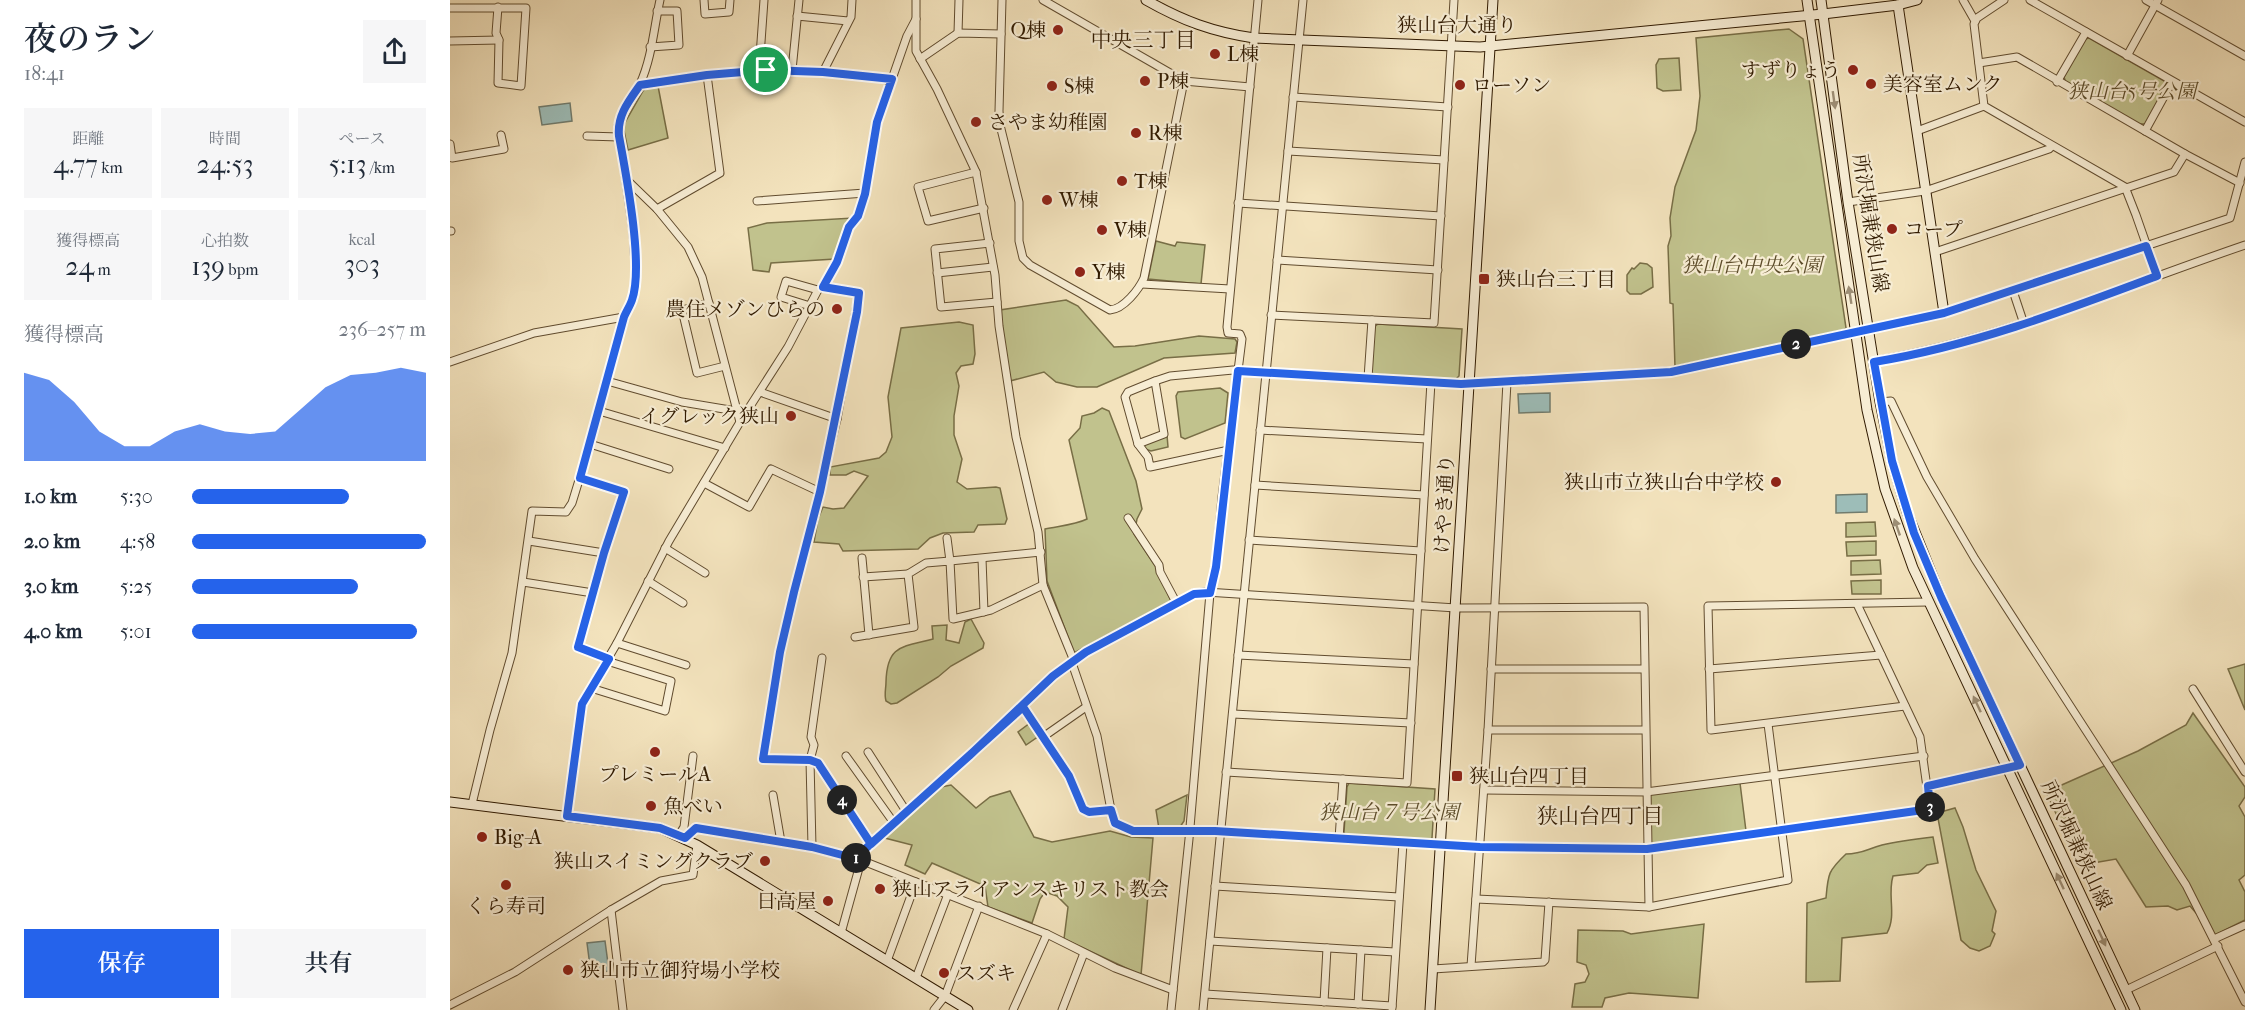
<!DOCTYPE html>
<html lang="ja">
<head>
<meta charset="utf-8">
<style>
	body { margin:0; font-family:"IM FELL French Canon","Noto Serif JP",serif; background:#f6f6f7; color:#1f2937; height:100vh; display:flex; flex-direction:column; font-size:22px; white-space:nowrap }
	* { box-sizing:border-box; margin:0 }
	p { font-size:20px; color:#747a83 }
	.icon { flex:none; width:33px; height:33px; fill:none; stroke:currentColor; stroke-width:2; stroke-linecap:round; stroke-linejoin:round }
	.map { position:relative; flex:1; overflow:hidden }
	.drawer { display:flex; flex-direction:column; background:#fff; width:450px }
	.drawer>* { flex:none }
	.pin { position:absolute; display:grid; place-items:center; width:51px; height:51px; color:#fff; margin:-26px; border:3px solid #fff; border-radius:50%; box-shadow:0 2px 6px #0007 }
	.km { position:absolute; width:30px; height:30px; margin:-15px; border-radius:50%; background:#222; color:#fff; font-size:16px; line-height:30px; text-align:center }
	.round { display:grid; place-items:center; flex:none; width:63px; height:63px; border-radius:0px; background:#f6f6f7 }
	.overview { display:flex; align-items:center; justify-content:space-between; height:102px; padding:0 24px }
	h1 { font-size:33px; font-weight:600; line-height:45px }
	.metrics { display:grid; grid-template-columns:repeat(3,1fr); gap:9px; height:102px; padding:6px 24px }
	.metrics div { display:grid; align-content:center; border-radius:0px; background:#f6f6f7; text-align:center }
	.metrics b { font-size:26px; font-weight:600 }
	.metrics small { font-size:16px; font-weight:400 }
	.metrics p { font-size:16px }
	.chart { height:168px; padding:12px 24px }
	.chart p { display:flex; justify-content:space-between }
	.chart svg { width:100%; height:108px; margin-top:6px; fill:#2563eb; opacity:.7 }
	.primary-button { display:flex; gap:12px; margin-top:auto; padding:12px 24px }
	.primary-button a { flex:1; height:69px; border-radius:0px; background:#2563eb; color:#fff; font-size:24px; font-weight:600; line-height:69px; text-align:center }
	.primary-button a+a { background:#f6f6f7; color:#1f2937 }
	ul { padding:0 24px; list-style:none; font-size:20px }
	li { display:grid; grid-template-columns:96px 72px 1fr; align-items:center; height:45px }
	li i { height:15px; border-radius:8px; background:#2563eb }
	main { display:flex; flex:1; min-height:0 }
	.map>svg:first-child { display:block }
	.green { fill:#c1c28d; stroke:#786e46; stroke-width:1.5 }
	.water { fill:#9dbdb8; stroke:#717c6e; stroke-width:1.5 }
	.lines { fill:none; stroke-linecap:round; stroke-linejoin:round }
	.street-casing { stroke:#614c2f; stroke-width:9 }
	.secondary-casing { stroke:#301a00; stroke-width:11 }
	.street { stroke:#f7edd4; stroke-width:7 }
	.secondary { stroke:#f7edd4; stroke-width:9 }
	.oneway { fill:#9d8e75 }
	.route-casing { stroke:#fff; stroke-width:12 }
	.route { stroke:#2563eb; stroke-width:8 }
	.poi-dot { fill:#8f2418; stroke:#f7edd4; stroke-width:2 }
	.labels { text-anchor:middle; stroke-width:4.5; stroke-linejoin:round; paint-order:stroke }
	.street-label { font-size:20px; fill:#301a00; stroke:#f7edd4 }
	.poi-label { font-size:20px; fill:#301a00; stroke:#f7edd4; text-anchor:start }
	.park-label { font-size:20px; font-style:italic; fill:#5c4c2a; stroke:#f7edd4 }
	.neighbourhood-label { font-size:21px; fill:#301a00; stroke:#f7edd4 }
</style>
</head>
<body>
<main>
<section class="drawer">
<div class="overview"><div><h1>夜のラン</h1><p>18:41</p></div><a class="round"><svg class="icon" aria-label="share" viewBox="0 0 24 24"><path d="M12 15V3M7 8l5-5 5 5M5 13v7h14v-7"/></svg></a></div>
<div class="metrics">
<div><p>距離</p><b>4.77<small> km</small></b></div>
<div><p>時間</p><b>24:53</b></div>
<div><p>ペース</p><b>5:13<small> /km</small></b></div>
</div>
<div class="metrics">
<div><p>獲得標高</p><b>24<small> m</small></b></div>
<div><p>心拍数</p><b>139<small> bpm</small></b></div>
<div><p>kcal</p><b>303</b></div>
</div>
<div class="chart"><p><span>獲得標高</span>236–257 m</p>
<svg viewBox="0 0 160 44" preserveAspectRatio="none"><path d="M0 44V8L10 11L20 20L30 32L40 38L50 38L60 32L70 29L80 32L90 33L100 32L110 23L120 14L130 9L140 8L150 6L160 8V44z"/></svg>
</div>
<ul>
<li><b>1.0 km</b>5:30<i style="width:67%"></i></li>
<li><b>2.0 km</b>4:58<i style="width:100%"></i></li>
<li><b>3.0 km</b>5:25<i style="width:71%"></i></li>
<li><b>4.0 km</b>5:01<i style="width:96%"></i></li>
</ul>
<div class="primary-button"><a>保存</a><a>共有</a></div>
</section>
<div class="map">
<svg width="1795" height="1010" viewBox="0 0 1795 1010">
	<rect width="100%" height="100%" fill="#f3e3bd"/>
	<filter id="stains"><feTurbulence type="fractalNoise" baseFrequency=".00333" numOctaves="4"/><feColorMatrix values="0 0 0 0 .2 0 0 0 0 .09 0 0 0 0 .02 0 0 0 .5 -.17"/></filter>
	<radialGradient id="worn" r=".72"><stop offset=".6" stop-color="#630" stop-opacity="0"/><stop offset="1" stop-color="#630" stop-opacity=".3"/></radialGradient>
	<g class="green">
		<path d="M1339,29L1353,39L1396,328L1393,330L1225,367L1223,304L1220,303L1218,246L1221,236L1220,218L1225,187L1246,130L1250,96L1246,38Z"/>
		<path d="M1639,38L1716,82V86L1696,124H1688L1616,83L1614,77L1635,39Z"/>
		<path d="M1229,58L1231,90L1213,91L1207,88L1206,65L1209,59Z"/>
		<path d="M208,86L218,138L178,150L173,126L193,91L197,88Z"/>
		<path d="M403,218L385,259L321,263L319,272L303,270L298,228L317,223Z"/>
		<path d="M706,241L725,246L727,242L755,245L751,284L698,279Z"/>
		<path d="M1190,263L1197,264L1202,268L1203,287L1191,294H1180L1177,291V275L1182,268L1184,269Z"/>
		<path d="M616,300L628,306L664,347L685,346L749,336L785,339L787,342L785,353L714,358L647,387H627L606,382L594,372L560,381L550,310Z"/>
		<path d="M509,322L523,325L525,354L523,364L511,366L506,373L509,386L504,416V435L512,459L507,482L517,489L546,487L550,488L557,519L555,524L528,525L524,532L493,533L480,538L468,549L393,551L389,544L364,542L368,519L373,507L383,509L394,508L418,476L404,471L396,475H380V467L429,458L436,452L442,437L438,397L451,328Z"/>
		<path d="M928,324L1012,329L1009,376L1005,380L924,374L921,372L924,327Z"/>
		<path d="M770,388L778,393L775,423L735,439L731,437L726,396L728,392Z"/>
		<path d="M652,408L659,411L686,481L692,509L687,519L684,534L706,567L721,601L624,653L597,581L595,529C609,526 625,525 637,519L619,440L630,428L632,416L644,413Z"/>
		<path d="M717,435L718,447L701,451L692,448L693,444Z"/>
		<path d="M1425,522L1426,536L1396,537V523Z"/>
		<path d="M1426,541V555L1397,556L1396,542Z"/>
		<path d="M1430,560L1431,574L1401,575V561Z"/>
		<path d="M1431,580V594H1402L1401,581Z"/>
		<path d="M521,619L534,643L533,648L501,666L488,677L447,703L441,704L436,701C434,694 436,689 436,682C437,645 452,647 483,639L482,626L497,625L496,640L509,643L515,622Z"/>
		<path d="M1795,664V710L1778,669Z"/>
		<path d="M1743,713L1795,787V797L1789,806L1795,817V875L1789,880L1795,892V920L1765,935L1740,906L1727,910L1718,906L1696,907L1666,859L1643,863L1626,857L1596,792L1688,751L1736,725Z"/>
		<path d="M580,723L589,736L576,745L568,732Z"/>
		<path d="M899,783L985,789L982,838L978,841L896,836L894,832L897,787Z"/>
		<path d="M1290,783L1296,831L1203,844L1200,841L1199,797L1201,794Z"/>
		<path d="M501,785L526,808L540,797L560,791L584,837L602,842L660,831L681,837L703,838L691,975L614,939L618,907L607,896L595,892L590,899L582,923L538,907L535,886L482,863L475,874L455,865L462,845L431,837L486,788Z"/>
		<path d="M737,795L734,821L730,827L709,829L706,810Z"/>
		<path d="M1505,808L1513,827L1526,870L1546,911L1542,931L1545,934L1540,946L1529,951L1520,948L1511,940L1487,813Z"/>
		<path d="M1483,837L1488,863L1477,865L1468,873L1443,876C1437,895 1447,915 1437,933L1392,938L1390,981L1356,982L1357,903L1376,898C1378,874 1378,871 1396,854C1412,854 1417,849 1432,845C1449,841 1466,839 1483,837Z"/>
		<path d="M1254,924L1248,998L1179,993L1155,998L1152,1007H1122L1125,984L1135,982L1139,974L1136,965L1127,962L1128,930L1173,931L1181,934Z"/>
	</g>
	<g class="water">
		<path d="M120,103L122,121L92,125L89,107Z"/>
		<path d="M1100,393V412L1069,413L1068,394Z"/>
		<path d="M1417,494V512L1386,513V495Z"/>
		<path d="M155,941L159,971L141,974L137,943Z"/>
	</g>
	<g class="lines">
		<g class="street-casing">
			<g id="street">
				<path d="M254,0L255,14L279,12L280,0"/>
				<path d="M466,0V51L487,89L526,172L545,275L549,326L566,437L588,532L593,585L624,661"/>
				<path d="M552,0L549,111L550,125L569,202V241L573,258L580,265L660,310C674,309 689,289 694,278L734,81"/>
				<path d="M593,0L734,81L800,87"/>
				<path d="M1513,0L1525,21"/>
				<path d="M1554,0L1527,18L1524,24L1534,106L1675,187L1686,215L1707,275"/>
				<path d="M1580,0L1795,122"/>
				<path d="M1696,0L1795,56"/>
				<path d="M0,8H76L71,86L48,83L49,40L46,33L48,7"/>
				<path d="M347,16L398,21"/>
				<path d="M508,33L509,0"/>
				<path d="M0,41L49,40"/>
				<path d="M200,47L229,45L227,11H207"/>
				<path d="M1677,56L1708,0"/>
				<path d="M470,59L508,33L551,34"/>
				<path d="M1529,63L1567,57L1735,154L1790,183"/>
				<path d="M309,70L314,0"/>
				<path d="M342,70L349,0"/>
				<path d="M373,72L401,17L402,0"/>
				<path d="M1607,82L1636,32"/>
				<path d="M190,85C229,79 269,72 308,70C353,68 398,74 442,79"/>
				<path d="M843,97L998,107"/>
				<path d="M1467,131L1534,106"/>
				<path d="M1695,131L1722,82"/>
				<path d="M137,136L169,137"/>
				<path d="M0,144L2,158L54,149L51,135"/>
				<path d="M838,151L994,160"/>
				<path d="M526,172L468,187L478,221L534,208"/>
				<path d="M177,180L207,209L238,247L252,277L290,422"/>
				<path d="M307,201L415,193"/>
				<path d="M1398,202L1475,191L1599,149L1602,146"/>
				<path d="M788,203L991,216"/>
				<path d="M207,209L270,173L257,75"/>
				<path d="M0,231H1"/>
				<path d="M540,243L485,249L491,307L547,302"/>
				<path d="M1485,252L1724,172L1735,154"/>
				<path d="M827,260L988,270"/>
				<path d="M487,273L543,267"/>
				<path d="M692,284L780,289"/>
				<path d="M373,287L409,293L387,419L332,644L313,759L360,760L368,763L421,844"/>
				<path d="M1563,291L1574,324"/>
				<path d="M259,303L232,310L247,373L275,366"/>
				<path d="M360,306L331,297L336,281L368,290"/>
				<path d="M821,315L984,323L1004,0"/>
				<path d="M1424,361C1552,339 1672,287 1795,245"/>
				<path d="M0,362L84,333L174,317"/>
				<path d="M918,378L922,320"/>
				<path d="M157,381L232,402L286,411"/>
				<path d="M705,381L720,376L783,370L1011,384L1221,371L1494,313L1780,218L1795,162"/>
				<path d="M705,381L714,434L688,444L675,397L678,392Z"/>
				<path d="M310,392L387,419"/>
				<path d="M1430,402L1441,401L1477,477L1525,559L1736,885L1795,1002"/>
				<path d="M149,411L275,448"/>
				<path d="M810,430L977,439"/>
				<path d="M140,444L219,469"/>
				<path d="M688,444L698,457L700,467L779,450"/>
				<path d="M130,478L173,492L154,553L128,647L159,659"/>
				<path d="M254,483L299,507L321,469L370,492"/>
				<path d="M805,485L974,495"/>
				<path d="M678,518L709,565L710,572L727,604"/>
				<path d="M497,538L500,561L591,552"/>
				<path d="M799,540L971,551"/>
				<path d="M79,541L154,553"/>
				<path d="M215,548L255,573"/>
				<path d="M412,558L419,635"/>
				<path d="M532,559L534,612"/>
				<path d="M413,577L458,574"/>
				<path d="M198,581L233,603"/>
				<path d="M73,582L143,593"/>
				<path d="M405,637L464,627L458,574L476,563L500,561L503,619L541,610L593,585"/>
				<path d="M167,643L236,665"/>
				<path d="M788,655L964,664"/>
				<path d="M622,663L647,736L661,810L665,823L683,831H765L1035,847L1197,849L1480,809L1470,737L1407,604"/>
				<path d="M1041,669H1194"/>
				<path d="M1259,669L1431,655"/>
				<path d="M141,688L215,711L221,681L157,661"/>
				<path d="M1743,689L1795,772"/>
				<path d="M1455,706L1261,730L1258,606L1478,602"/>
				<path d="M573,707L619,776L633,809L639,812L661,810"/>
				<path d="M783,714L961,723"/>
				<path d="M1038,730H1195"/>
				<path d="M593,737L636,707"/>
				<path d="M418,752L456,811"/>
				<path d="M396,756L444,823"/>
				<path d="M776,772L957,783L981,382"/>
				<path d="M1478,786L1570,765"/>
				<path d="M1034,790L1196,792L1474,756"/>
				<path d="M323,795L331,842"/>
				<path d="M22,804L40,730L62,653L82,511L116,512L122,503L140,444L174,317L183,299L186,282L183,231L168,126C172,109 184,99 190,84C202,58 204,27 210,0"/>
				<path d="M117,816L132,703L167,643L219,541L290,422L338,347L368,290L373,287L381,274L399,227L408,216L415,193L427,122L457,36L466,19"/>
				<path d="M229,835L234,827L243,756"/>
				<path d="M235,838L246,828L362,847L403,857L597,934L665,968L723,990"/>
				<path d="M889,839L893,779"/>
				<path d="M362,847L360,760L364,745L361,737L372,658"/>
				<path d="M765,886L949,897"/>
				<path d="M1026,899L1199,907L1338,880L1318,724"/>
				<path d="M161,910L173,1010"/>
				<path d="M391,933L414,850L519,756L603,676L636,652L744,593L756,592L1006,608L1194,607L1199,907"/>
				<path d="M1764,939L1795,925"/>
				<path d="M760,941L945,952"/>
				<path d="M437,961L466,882"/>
				<path d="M1021,966L1038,730L1057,382"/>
				<path d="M983,969L1093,962L1095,960L1099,902"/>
				<path d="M466,978L498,894"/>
				<path d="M1676,990L1768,946"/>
				<path d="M755,994L942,1006"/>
				<path d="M874,1002L877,948"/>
				<path d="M908,1004L911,950"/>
				<path d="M0,1005L65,972L161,910L211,881L243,875L247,845"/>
				<path d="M942,1008L953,843"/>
				<path d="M484,1010L495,996L529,906"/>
				<path d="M563,1010L597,934"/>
				<path d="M612,1010L634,953"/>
				<path d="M721,1010L739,839L760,593L766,567L772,497L792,339L790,334L778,333L777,327L808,0"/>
				<path d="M753,1010L853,0"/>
			</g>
		</g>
		<g class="secondary-casing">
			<g id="secondary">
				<path d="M696,0C733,21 763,32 804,38L1030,47L1373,14L1448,5L1467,0"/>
				<path d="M1357,0L1417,410L1435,489L1463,568L1671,1010"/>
				<path d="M1371,0L1398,202L1430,402L1442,461L1457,512L1491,597L1685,1010"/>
				<path d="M1448,5L1494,313"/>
				<path d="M0,802L210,828L247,845L518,1010"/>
				<path d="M980,1010L1043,0"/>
			</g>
		</g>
		<use href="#street" class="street"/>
		<use href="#secondary" class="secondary"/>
	</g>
	<defs><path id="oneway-solid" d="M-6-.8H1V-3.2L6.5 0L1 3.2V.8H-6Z" transform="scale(1.5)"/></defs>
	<g class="oneway">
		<use href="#oneway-solid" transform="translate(1384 100) rotate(82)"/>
		<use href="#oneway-solid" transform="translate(1400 295) rotate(-99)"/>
		<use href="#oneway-solid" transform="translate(1447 527) rotate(-109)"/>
		<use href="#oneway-solid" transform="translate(1527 704) rotate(-115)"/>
		<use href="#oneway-solid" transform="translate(1610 881) rotate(-115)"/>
		<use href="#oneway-solid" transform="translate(1652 938) rotate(65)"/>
	</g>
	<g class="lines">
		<g class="route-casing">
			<path id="route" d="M316,70L257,75L190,85C178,102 167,116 169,136C176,174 194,266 182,300C180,306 176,312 174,317L130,478L174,492L154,553L128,647L159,659L132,704L117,816L210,828L235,838L246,828L362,847L411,860L414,850L519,756L603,676L636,652L744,594L760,593L766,567L788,371L1011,384L1221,372L1494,313L1696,246L1707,276C1614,311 1522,346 1424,362L1442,461L1464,533L1491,597L1570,765L1478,786L1480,809L1197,849L1030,847L765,831H683L665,823L661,810L639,812L633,809L619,776L573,707L421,844L368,763L360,760L313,759L330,652L344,592L370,492L407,312L409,293L373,287L387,262L399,227L408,216L415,194L427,122L442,79L373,72L316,70"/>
		</g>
		<use href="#route" class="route"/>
	</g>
	<g class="poi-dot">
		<circle cx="608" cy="30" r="6"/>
		<circle cx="765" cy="54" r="6"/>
		<circle cx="1403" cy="70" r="6"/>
		<circle cx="695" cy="81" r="6"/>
		<circle cx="1421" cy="84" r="6"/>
		<circle cx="1010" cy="85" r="6"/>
		<circle cx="602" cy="86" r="6"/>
		<circle cx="526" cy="122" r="6"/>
		<circle cx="686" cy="133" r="6"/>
		<circle cx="672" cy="181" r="6"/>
		<circle cx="597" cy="200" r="6"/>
		<circle cx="1442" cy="229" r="6"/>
		<circle cx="652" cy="230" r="6"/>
		<circle cx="630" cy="272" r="6"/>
		<rect x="1028" y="273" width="12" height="12" rx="3"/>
		<circle cx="387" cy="309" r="6"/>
		<circle cx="341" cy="416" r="6"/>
		<circle cx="1326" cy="482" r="6"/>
		<circle cx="205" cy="752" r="6"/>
		<rect x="1001" y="770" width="12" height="12" rx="3"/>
		<circle cx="201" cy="806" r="6"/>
		<circle cx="32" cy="837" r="6"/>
		<circle cx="315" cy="861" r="6"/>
		<circle cx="56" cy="885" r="6"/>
		<circle cx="430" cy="889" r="6"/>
		<circle cx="378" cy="901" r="6"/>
		<circle cx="118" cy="970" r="6"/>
		<circle cx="494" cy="973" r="6"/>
	</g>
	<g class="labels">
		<g class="street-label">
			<text x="1007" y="32">狭山台大通り</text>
			<text transform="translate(1421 223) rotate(81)" y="7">所沢堀兼狭山線</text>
			<text transform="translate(994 504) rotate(-87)" y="7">けやき通り</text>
			<text transform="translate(1627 845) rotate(65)" y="7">所沢堀兼狭山線</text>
		</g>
		<g class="poi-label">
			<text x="596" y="37" text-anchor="end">Q棟</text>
			<text x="777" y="61">L棟</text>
			<text x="1391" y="77" text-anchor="end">すずりょう</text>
			<text x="707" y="88">P棟</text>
			<text x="1433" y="91">美容室ムンク</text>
			<text x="1022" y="92">ローソン</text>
			<text x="614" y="93">S棟</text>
			<text x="538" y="129">さやま幼稚園</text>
			<text x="698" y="140">R棟</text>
			<text x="684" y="188">T棟</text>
			<text x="609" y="207">W棟</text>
			<text x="1454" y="236">コープ</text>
			<text x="664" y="237">V棟</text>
			<text x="642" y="279">Y棟</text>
			<text x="1046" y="286">狭山台三丁目</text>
			<text x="375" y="316" text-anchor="end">農住メゾンひらの</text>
			<text x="329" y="423" text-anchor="end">イグレック狭山</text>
			<text x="1314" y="489" text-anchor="end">狭山市立狭山台中学校</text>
			<text x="205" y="781" text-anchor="middle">プレミールA</text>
			<text x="1019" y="783">狭山台四丁目</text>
			<text x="213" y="813">魚べい</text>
			<text x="44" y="844">Big-A</text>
			<text x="303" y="868" text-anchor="end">狭山スイミングクラブ</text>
			<text x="442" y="896">狭山アライアンスキリスト教会</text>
			<text x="366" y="908" text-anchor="end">日高屋</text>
			<text x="56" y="913" text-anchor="middle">くら寿司</text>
			<text x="130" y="977">狭山市立御狩場小学校</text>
			<text x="506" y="980">スズキ</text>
		</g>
		<g class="park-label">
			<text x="1682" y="98">狭山台5号公園</text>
			<text x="1302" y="272">狭山台中央公園</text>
			<text x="939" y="819">狭山台７号公園</text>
		</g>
		<g class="neighbourhood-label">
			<text x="693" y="47">中央三丁目</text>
			<text x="1150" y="823">狭山台四丁目</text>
		</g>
	</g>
	<rect width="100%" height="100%" filter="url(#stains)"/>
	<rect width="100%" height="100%" fill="url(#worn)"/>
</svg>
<div class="pin" style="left:316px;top:70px;background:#1e9e55"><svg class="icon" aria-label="arrive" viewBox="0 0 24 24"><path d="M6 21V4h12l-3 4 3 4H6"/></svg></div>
<b class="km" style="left:406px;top:858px">1</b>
<b class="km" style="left:1346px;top:344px">2</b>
<b class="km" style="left:1480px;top:807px">3</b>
<b class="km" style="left:392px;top:800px">4</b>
</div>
</main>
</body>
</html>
